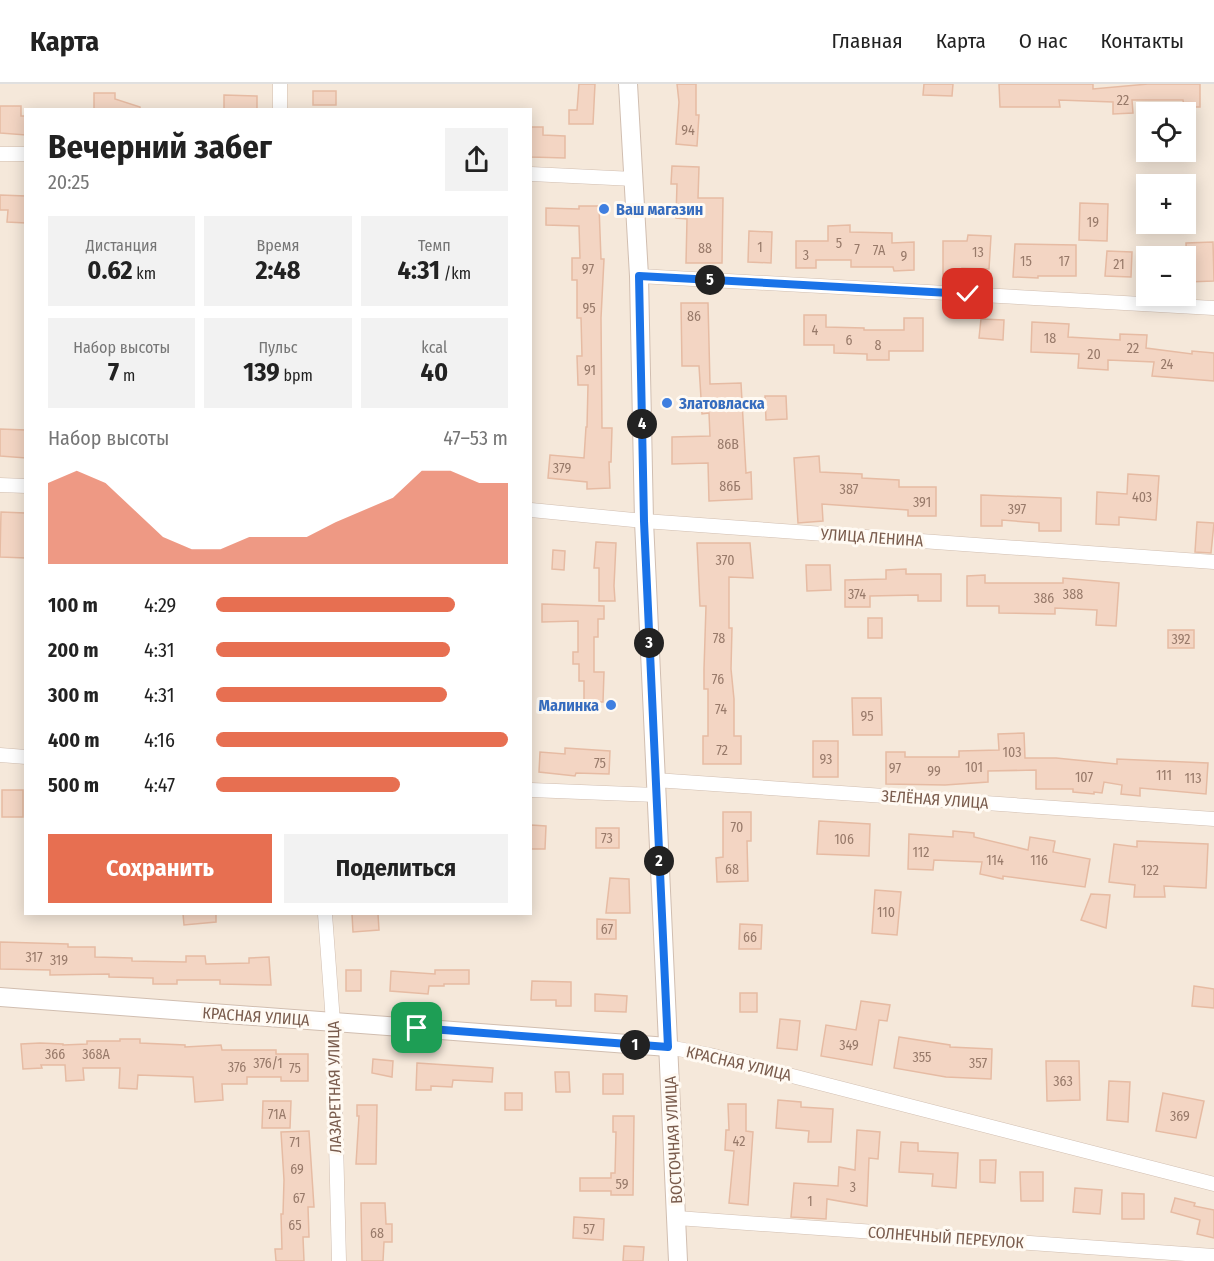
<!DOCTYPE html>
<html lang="ru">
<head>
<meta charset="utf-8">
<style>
	body { margin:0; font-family:"Fira Sans Condensed",sans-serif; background:#f2f2f2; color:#222; height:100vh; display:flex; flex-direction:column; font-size:22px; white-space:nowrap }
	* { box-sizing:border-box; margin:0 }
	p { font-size:20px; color:#767676 }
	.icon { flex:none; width:33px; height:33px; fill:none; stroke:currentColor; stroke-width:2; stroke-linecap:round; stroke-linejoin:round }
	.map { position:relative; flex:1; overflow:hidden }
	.panel { position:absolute; left:24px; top:24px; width:508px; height:807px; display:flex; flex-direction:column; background:#fff; border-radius:0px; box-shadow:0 3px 15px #0003 }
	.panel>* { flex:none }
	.controls { position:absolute; left:1136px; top:18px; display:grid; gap:12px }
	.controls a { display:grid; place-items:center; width:60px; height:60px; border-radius:0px; background:#fff; box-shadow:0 3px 15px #0003; font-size:30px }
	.pin { position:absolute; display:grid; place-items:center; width:51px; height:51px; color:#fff; margin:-26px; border-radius:12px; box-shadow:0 3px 9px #0006 }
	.km { position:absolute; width:30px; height:30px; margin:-15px; border-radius:50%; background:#222; color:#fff; font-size:16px; line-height:30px; text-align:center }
	.round { display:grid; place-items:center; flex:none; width:63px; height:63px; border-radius:0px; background:#f2f2f2 }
	.overview { display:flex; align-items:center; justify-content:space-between; height:102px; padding:0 24px }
	h1 { font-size:33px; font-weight:700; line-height:45px }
	.metrics { display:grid; grid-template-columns:repeat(3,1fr); gap:9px; height:102px; padding:6px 24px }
	.metrics div { display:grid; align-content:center; border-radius:0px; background:#f2f2f2; text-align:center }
	.metrics b { font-size:26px; font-weight:700 }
	.metrics small { font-size:16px; font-weight:400 }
	.metrics p { font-size:16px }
	.chart { height:168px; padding:12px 24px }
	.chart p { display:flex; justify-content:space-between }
	.chart svg { width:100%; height:108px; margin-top:6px; fill:#e76f51; opacity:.7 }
	.action { display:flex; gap:12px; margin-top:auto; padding:12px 24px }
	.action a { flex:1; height:69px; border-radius:0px; background:#e76f51; color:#fff; font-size:24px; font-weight:700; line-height:69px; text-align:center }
	.action a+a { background:#f2f2f2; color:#222 }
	ul { padding:0 24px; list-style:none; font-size:20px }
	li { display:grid; grid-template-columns:96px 72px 1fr; align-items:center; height:45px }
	li i { height:15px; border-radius:8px; background:#e76f51 }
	header { display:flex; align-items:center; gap:36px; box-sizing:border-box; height:84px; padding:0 30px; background:#fff; border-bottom:2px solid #e0e0e0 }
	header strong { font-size:28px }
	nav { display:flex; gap:33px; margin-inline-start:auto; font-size:21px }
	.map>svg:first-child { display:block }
	.residential { fill:#f5e8da; fill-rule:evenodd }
	.building { fill:#f3d5c3; stroke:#e6bba3; stroke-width:1.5 }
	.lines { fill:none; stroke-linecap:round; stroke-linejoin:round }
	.minor-casing { stroke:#d1beb0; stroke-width:15 }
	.tertiary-casing { stroke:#d1beb0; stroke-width:20 }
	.minor { stroke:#fff; stroke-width:14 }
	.tertiary { stroke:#fff; stroke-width:18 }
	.route-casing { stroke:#fff; stroke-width:12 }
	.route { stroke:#1a73e8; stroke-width:8 }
	.shop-dot { fill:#3f7fe0; stroke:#fffaf3; stroke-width:2 }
	.labels { text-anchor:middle; stroke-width:6; stroke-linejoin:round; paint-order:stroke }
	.number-label { font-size:14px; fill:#987a6a }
	.shop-label { font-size:16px; font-weight:bold; fill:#366cbe; stroke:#fffaf3; text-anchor:start }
	.street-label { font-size:16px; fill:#7a5c4d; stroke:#fffaf3 }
</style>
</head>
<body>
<header>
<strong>Карта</strong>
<nav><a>Главная</a><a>Карта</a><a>О нас</a><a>Контакты</a></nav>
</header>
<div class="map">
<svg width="1214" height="1177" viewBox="0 0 1214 1177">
	<rect width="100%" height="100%" fill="#fdf6ec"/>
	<path class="residential" d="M0,0H1214V1177H0ZM26,26H531V830H26ZM1146,28H1185V68H1146ZM1146,100H1185V140H1146ZM1146,172H1185V212H1146Z"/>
	<g class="building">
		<path d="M579,0H595L593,40H569V26H577Z"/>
		<path d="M677,0H696V31H699L697,62L676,60L679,18Z"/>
		<path d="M924,0H953L952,12L923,11Z"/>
		<path d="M999,0H1093V5L1148,0H1200V23H1184L1183,16H1132L1133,29L1113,30V18L1059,16L1060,23H1000Z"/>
		<rect x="313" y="7" width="23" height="14"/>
		<path d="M94,9H115V15L140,23V26H94Z"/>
		<path d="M224,11L257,12V26H224Z"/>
		<path d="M0,22H21V32H26V51L0,49Z"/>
		<path d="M531,43H543V51L565,52V74L531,73Z"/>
		<path d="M672,82L699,83L698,114H723L722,179H686L687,135L676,134L677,100H671Z"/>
		<path d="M0,111L26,112V139L7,138L8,126H0Z"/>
		<path d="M1080,119L1108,120L1107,157L1079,156Z"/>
		<path d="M579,122H599L601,175H604L601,234L602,344H612L611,378H609L610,404L587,405V398L548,394L550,371L584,374L586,343H587L588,301H578L577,272H582L581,234H577V196H572V174H580L579,142L546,141V124L579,125Z"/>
		<path d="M850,141V148L892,149V159L914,158V186L894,187L893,183H851V176H816V184H796V157H828V142Z"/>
		<path d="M749,147L772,148L771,179L748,178Z"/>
		<path d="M968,151L991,152L989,185L962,184V192H943V157H967Z"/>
		<path d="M1213,158L1214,197L1187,198L1186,159Z"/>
		<path d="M1015,160L1076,161V192H1038V194L1013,193Z"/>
		<path d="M1107,167L1132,168L1131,193L1105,192Z"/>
		<path d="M681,219H708L710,300L741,299L746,389L751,388L752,415L709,417L708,379L672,380V353L710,352L709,329L702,330L699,282H682Z"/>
		<path d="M804,231H826V243L864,244V246H904V234H923V267H889V276H867V270L834,269V261H804Z"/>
		<path d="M981,235L1004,236L1003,256L979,254Z"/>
		<path d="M1032,238L1069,240L1068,253L1120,256V250L1147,251L1146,264L1192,270V267L1214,269V297L1152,292L1154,278L1108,276V286L1078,284L1079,270L1031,268Z"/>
		<path d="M765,312H786L787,335L766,336Z"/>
		<path d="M0,345L26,346V374L0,372Z"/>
		<path d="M819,372L820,388L862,390V394L899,396V403H936V432H908V426L822,420L823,437L798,439L794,374Z"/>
		<path d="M1128,390L1159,392L1156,436L1119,433V441L1096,440L1097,408L1127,410Z"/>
		<path d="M981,411L1061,414V447H1039V439L1002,436V442H981Z"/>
		<path d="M1,428L25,429L26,474L0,473Z"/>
		<path d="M1197,438L1214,439L1211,469L1195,468Z"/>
		<path d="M596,458L616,459L614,502L615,517H599V484H594Z"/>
		<path d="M697,459H750L753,494L729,493V544H732L731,585L734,615V652H741V680H703V652H708V605H704V585L706,522H700Z"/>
		<path d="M553,466L565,467L564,486L552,485Z"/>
		<path d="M806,481H830L831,506L807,507Z"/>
		<path d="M906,485V490H941V517H918V511L870,512V523H845V496L886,495V486Z"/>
		<path d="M985,491V499H1063V494L1119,499L1116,542L1096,541L1097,526L1055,524V530L999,529V522H967V492Z"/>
		<path d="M542,520L604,522V535H598V553H594V588H604L603,618H584V597H579V580H573V568H578V537L542,538Z"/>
		<rect x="868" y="534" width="14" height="20"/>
		<rect x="1168" y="546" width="26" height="18"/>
		<path d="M852,614H881L882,651H853Z"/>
		<path d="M1024,649L1025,674H1056L1117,680V675L1208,679L1206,710L1140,704V712L1121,710L1122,701L1104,698L1102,709L1094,708V710L1073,708V705H1036V686L988,687V698L945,701L886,700V668H905V673H959V667L999,666L998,650Z"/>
		<rect x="813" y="657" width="25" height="36"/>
		<path d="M565,664L610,667L609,690L576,689L575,692L539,688L540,668L565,670Z"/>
		<rect x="2" y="706" width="21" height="27"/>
		<path d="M723,728H751V757H747L748,797L717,798L716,774L723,773Z"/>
		<path d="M819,737L870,740L869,772L817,770Z"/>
		<path d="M531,741L546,742L545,765H531Z"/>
		<rect x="596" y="744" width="23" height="20"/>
		<path d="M953,747L974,749V753L1028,766L1030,753L1055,757L1053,768L1090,775L1085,803L1003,792V795L980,790L982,778L934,776L933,786L908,785L909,750L953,753Z"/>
		<path d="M1137,757L1208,760L1206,804L1164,802L1165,813H1134L1135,801L1109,798L1114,760L1137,763Z"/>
		<path d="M610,794L629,795L630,829H606Z"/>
		<path d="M875,806L901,808L897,851L872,849Z"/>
		<path d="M1091,810L1110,811L1106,844L1081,836Z"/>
		<path d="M183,830H216V838L184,841Z"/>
		<path d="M352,830H378L379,846L353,848Z"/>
		<path d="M597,835L616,836V855H597Z"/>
		<path d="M740,840L762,841L761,865H739Z"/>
		<path d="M0,858L68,860V863H95V873L132,874V877L186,878V872H205L206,880L249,879V874L269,873L271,901L220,900V896H177V900H153V894L109,893V890L50,891V886L0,885Z"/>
		<rect x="346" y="886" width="15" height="21"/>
		<path d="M435,886H469V900H444V902H429L428,910L390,907L391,887L435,890Z"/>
		<path d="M532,897L571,898V922H556V916H531Z"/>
		<path d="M1194,902L1214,905V924L1192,922Z"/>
		<rect x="740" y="909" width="17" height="19"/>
		<path d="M595,910L627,912L626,928L595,927Z"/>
		<path d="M861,917L890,921L887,937L879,936L872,981L821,972L826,941L856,946Z"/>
		<path d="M780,935L800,937L797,966L777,964Z"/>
		<path d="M899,953L950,961V963L992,965L991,995L946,993L894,984Z"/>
		<path d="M120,955H140V959L185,961V963L221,961L222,966H276V970H308V997H281V993H247V1000H222L223,1016L195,1018L193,993L138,991L137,1005L119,1004L120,984H83L84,996L66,997L65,981H41L42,984L23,985L21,960L40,959L63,960V961L87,960V957H120Z"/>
		<path d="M373,975L393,977L392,993L372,989Z"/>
		<path d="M1046,977H1079L1080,1016L1047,1017Z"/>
		<path d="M417,979L493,984L492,998L453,996L452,1003L431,1002V1006H416Z"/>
		<path d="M555,988H569L570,1008H556Z"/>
		<rect x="603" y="990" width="20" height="20"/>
		<path d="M1109,997L1130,998L1128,1038L1107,1036Z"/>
		<rect x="505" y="1009" width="17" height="17"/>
		<path d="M1163,1009L1204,1017L1196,1054L1156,1047Z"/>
		<path d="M778,1016L801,1018V1023L833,1025L831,1058H808L809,1047L776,1044Z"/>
		<path d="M263,1017H291L290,1044H262Z"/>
		<path d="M728,1020H746V1047L753,1048L748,1121L729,1119L734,1067L725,1066L726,1046H729Z"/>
		<path d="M357,1021H377L376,1080H356L359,1032H357Z"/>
		<path d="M613,1032H634L633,1111H611V1107H580V1094H611V1089H615L616,1048H613Z"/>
		<path d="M857,1046L880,1048L878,1075L869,1074L867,1122L827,1115L826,1135L791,1133L794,1099L838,1102L839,1083L855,1086Z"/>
		<path d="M309,1047L314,1123H308L309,1153H303L304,1177H276L275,1165H282L281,1130H283L284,1096L281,1048Z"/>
		<path d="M901,1058L918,1059V1067L958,1069L956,1104L932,1102L933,1090L899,1088Z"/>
		<path d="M980,1076H996L995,1099L980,1098Z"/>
		<path d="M1020,1088H1043V1117H1021Z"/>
		<path d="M1075,1104L1102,1106L1100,1130L1073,1128Z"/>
		<path d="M1122,1109L1144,1110V1135H1122Z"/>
		<path d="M1175,1114L1195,1119L1194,1122L1214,1126V1154L1197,1150L1200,1136L1171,1128Z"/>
		<path d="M361,1119H385L386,1140H392V1158H384L383,1177H362Z"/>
		<path d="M574,1133L604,1135L603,1156L573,1154Z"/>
		<path d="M624,1162L644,1163L643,1177H623Z"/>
	</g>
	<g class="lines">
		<g class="minor-casing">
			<g id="minor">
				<path d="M280,0V26"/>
				<path d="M0,70H26"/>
				<path d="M531,90L634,95"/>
				<path d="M639,192L1214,224"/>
				<path d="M0,401L26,402"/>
				<path d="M531,426L644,437L1214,478"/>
				<path d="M0,671L26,673"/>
				<path d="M655,696L1214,735"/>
				<path d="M531,706L656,711"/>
				<path d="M325,830L333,938L339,1177"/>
				<path d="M668,963L710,971L1214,1100"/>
				<path d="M677,1134L1214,1172"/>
			</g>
		</g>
		<g class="tertiary-casing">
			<g id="tertiary">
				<path d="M628,0L639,192L644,437L678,1177"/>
				<path d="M0,913L668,963"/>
			</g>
		</g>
		<use href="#minor" class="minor"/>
		<use href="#tertiary" class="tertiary"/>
	</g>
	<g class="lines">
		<g class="route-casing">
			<path id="route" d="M417,944L668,963L644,437L639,192L968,210"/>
		</g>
		<use href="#route" class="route"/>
	</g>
	<g class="shop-dot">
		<circle cx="604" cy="125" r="6"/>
		<circle cx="667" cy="319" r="6"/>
		<circle cx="611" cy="621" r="6"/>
	</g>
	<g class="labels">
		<g class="number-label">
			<text x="1123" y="21">22</text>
			<text x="688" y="51">94</text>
			<text x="1093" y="143">19</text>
			<text x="839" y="164">5</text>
			<text x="760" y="168">1</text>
			<text x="705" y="169">88</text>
			<text x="857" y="170">7</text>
			<text x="879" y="171">7А</text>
			<text x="978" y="173">13</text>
			<text x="806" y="176">3</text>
			<text x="904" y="177">9</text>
			<text x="1026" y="182">15</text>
			<text x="1064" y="182">17</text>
			<text x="1119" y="185">21</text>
			<text x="588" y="190">97</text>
			<text x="589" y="229">95</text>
			<text x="694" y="237">86</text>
			<text x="815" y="251">4</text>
			<text x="1050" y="259">18</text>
			<text x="849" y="261">6</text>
			<text x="878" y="266">8</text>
			<text x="1133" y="269">22</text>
			<text x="1094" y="275">20</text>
			<text x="1167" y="285">24</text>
			<text x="590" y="291">91</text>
			<text x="728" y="365">86В</text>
			<text x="562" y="389">379</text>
			<text x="730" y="407">86Б</text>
			<text x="849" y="410">387</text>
			<text x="1142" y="418">403</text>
			<text x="922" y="423">391</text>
			<text x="1017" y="430">397</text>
			<text x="725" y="481">370</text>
			<text x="857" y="515">374</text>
			<text x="1073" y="515">388</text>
			<text x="1044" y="519">386</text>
			<text x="719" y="559">78</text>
			<text x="1181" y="560">392</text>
			<text x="718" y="600">76</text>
			<text x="721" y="630">74</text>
			<text x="867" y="637">95</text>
			<text x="722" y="671">72</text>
			<text x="1012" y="673">103</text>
			<text x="826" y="680">93</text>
			<text x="600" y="684">75</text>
			<text x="974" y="688">101</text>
			<text x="895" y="689">97</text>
			<text x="934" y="692">99</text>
			<text x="1164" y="696">111</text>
			<text x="1084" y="698">107</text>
			<text x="1193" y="699">113</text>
			<text x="737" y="748">70</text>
			<text x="607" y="759">73</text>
			<text x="844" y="760">106</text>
			<text x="921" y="773">112</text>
			<text x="995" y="781">114</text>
			<text x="1039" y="781">116</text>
			<text x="732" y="790">68</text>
			<text x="1150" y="791">122</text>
			<text x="886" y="833">110</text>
			<text x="607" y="850">67</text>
			<text x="750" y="858">66</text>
			<text x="34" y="878">317</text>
			<text x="59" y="881">319</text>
			<text x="849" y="966">349</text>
			<text x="55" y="975">366</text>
			<text x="96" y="975">368А</text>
			<text x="922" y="978">355</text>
			<text x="268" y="984">376/1</text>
			<text x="978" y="984">357</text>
			<text x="237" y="988">376</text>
			<text x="295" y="989">75</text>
			<text x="1063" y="1002">363</text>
			<text x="277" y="1035">71А</text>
			<text x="1180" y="1037">369</text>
			<text x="739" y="1062">42</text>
			<text x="295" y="1063">71</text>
			<text x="297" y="1090">69</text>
			<text x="622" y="1105">59</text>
			<text x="853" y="1108">3</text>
			<text x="299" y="1119">67</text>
			<text x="810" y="1122">1</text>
			<text x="295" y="1146">65</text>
			<text x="589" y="1150">57</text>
			<text x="377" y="1154">68</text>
		</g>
		<g class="shop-label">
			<text x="616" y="131">Ваш магазин</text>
			<text x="679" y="325">Златовласка</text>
			<text x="599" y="627" text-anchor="end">Малинка</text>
		</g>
		<g class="street-label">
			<text transform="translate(872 453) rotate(4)" y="6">УЛИЦА ЛЕНИНА</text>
			<text transform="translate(935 715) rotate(4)" y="6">ЗЕЛЁНАЯ УЛИЦА</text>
			<text transform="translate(256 932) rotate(4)" y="6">КРАСНАЯ УЛИЦА</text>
			<text transform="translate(739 979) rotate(13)" y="6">КРАСНАЯ УЛИЦА</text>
			<text transform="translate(334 1003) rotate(-91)" y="6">ЛАЗАРЕТНАЯ УЛИЦА</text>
			<text transform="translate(673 1056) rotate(-93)" y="6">ВОСТОЧНАЯ УЛИЦА</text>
			<text transform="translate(946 1153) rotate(4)" y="6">СОЛНЕЧНЫЙ ПЕРЕУЛОК</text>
		</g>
	</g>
</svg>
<div class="controls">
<a><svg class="icon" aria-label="locate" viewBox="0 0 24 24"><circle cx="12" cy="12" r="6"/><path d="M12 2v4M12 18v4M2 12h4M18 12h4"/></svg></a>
<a>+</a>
<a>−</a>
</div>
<div class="pin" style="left:417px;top:944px;background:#1e9e55"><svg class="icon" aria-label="arrive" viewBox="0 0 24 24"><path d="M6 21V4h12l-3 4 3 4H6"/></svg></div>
<div class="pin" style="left:968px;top:210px;background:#d93025"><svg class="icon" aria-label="check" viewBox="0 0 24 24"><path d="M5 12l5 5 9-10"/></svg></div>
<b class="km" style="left:635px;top:961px">1</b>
<b class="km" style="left:659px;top:777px">2</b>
<b class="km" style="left:649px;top:559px">3</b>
<b class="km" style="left:642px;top:340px">4</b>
<b class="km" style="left:710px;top:196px">5</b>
<section class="panel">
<div class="overview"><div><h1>Вечерний забег</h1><p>20:25</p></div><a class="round"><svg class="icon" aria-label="share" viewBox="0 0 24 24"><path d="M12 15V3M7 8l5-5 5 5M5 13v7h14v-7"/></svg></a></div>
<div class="metrics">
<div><p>Дистанция</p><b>0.62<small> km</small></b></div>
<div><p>Время</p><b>2:48</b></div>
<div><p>Темп</p><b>4:31<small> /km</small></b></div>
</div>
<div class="metrics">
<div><p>Набор высоты</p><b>7<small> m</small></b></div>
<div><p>Пульс</p><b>139<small> bpm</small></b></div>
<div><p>kcal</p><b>40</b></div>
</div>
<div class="chart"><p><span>Набор высоты</span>47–53 m</p>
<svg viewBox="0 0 160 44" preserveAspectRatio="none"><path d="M0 44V11L10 6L20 11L30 22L40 33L50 38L60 38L70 33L80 33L90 33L100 27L110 22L120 17L130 6L140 6L150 11L160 11V44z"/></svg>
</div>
<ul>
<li><b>100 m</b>4:29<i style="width:82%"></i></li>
<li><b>200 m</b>4:31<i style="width:80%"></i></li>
<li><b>300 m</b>4:31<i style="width:79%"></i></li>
<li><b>400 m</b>4:16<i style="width:100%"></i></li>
<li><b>500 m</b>4:47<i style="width:63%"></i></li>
</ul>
<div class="action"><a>Сохранить</a><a>Поделиться</a></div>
</section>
</div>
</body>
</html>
